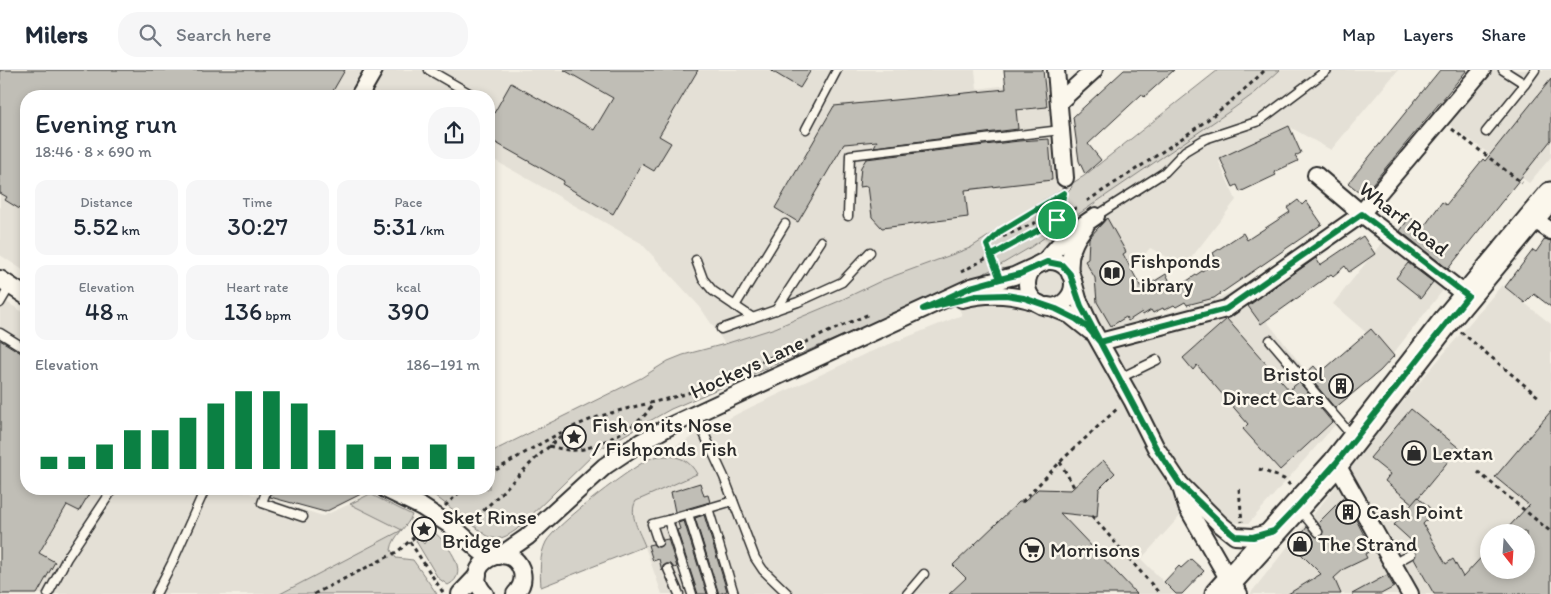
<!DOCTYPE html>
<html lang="en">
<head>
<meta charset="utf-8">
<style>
	body { margin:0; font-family:Itim,sans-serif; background:#f6f6f7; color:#1f2937; height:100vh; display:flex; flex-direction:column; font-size:19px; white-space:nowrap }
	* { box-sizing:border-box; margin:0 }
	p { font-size:16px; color:#747a83 }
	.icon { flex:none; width:28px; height:28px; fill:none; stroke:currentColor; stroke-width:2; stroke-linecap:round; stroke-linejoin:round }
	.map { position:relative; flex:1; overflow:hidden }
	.panel { position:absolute; left:20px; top:20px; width:475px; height:405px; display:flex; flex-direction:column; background:#fff; border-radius:20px; box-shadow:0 2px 8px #0003 }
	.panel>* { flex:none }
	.needle { width:32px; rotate:163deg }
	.fabs { position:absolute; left:1480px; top:454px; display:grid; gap:10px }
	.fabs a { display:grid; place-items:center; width:55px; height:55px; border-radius:50%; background:#fff; box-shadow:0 2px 8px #0003; font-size:25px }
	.pin { position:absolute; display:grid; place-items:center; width:42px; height:42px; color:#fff; margin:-21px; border:2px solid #fff; border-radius:50%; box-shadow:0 1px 5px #0007 }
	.round { display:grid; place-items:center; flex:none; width:52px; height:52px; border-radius:20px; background:#f6f6f7 }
	.headline { display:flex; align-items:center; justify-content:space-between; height:85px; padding:0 15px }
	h1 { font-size:28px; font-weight:600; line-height:38px }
	.figures { display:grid; grid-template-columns:repeat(3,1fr); gap:8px; height:85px; padding:5px 15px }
	.figures div { display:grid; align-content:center; border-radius:12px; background:#f6f6f7; text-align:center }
	.figures b { font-size:25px; font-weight:600 }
	.figures small { font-size:14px; font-weight:400 }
	.figures p { font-size:14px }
	.chart { height:140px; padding:10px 15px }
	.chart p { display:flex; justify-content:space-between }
	.chart svg { width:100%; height:90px; margin-top:5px; stroke:#0b8043; stroke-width:6 }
	header { display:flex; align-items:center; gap:30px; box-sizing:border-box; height:70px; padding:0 25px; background:#fff; border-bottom:1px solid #e0e1e3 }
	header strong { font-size:24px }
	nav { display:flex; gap:28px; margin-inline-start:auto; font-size:18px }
	.search { width:350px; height:45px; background:#f6f6f7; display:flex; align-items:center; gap:12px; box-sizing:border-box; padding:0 18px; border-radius:20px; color:#747a83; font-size:19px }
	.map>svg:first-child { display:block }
	.built { fill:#e4e0d6; fill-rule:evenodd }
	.green { fill:#d5d2c9; stroke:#807e7a }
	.building { fill:#c0beb6; stroke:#2b2b2b }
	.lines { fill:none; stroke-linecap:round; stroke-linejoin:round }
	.lane-casing { stroke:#2b2b2b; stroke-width:11 }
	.street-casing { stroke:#2b2b2b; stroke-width:20 }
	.primary-casing { stroke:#2b2b2b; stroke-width:29 }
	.path { stroke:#2b2b2b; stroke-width:3; stroke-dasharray:4 4; stroke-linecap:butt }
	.lane { stroke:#fbf7ec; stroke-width:8 }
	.street { stroke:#fbf7ec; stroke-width:16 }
	.primary { stroke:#fbf7ec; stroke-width:25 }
	.street-bridge-casing { stroke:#2b2b2b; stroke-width:20; stroke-linecap:butt }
	.street-bridge { stroke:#fbf7ec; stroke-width:16 }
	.route-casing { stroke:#fff; stroke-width:10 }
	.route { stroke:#0b8043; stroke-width:6 }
	.labels { text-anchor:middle; stroke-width:5; stroke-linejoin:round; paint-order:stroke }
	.street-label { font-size:21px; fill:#2b2b2b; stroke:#fbf7ec }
	.poi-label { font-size:21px; fill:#2b2b2b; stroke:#fbf7ec; text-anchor:start }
</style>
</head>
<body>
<header>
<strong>Milers</strong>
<div class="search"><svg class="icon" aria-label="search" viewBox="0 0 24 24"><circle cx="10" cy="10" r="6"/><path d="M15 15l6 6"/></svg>Search here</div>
<nav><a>Map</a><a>Layers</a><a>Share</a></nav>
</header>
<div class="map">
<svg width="1551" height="524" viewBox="0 0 1551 524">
	<rect width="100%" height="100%" fill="#f3efe4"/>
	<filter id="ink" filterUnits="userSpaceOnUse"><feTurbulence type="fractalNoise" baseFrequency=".02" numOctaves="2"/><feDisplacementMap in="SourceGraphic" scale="10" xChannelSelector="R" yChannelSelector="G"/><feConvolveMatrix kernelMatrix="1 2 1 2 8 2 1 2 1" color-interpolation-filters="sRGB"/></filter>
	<g filter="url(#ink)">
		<g class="built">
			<path d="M0,0H975L977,19L1048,10L1059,122L970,178L883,210L837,232L775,258L725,274L700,237L641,173L489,87V26H385L377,22L374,26H26V202L0,185Z"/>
			<path d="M1280,0H1398L1331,80L1288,56L1219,92L1236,130L1185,196L1150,178L1132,200L1157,246L1220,227L1240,217L1342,347L1249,453H1237L1228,449L1202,422L1141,489L1176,524H662L620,408L653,387L749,338L865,284L962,245L950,220L1015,187L1044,169L1064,154L1230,41L1256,22Z"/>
			<path d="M1475,0H1551V87L1529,113L1436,45Z"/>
			<path d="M1392,160L1455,205L1392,285L1333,234Z"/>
			<path d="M1502,215L1551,254V524H1250L1406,328ZM1489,462H1526V500H1489Z"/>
			<path d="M0,228L26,244V419H237L323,446L350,434L403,460L280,524H0Z"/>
		</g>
		<g class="green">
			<path d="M1218,0H1280L1256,22L1230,41L1064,154L1031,177L997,197L950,220L671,339L598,380L516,460C506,467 497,472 486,465L430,422L434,419H489V383L641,308L668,291L683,285L725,274L775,258L837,232L883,210L970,178L1065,117L1067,120L1061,147L1068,121L1072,117L1071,114L1084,106Z"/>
			<path d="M666,386C680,386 690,391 697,404L636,431C628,444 640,463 645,476L541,517C540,502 539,486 546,472C554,456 637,392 654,387C658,386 662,386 666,386Z"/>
			<path d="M370,424L412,445C407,458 393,465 391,480L396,488L413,490L437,524H280L402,460L350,434Z"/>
			<path d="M432,460C444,470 473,503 448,515L438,508L416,471L418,467L424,474Z"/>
		</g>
		<g class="building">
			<path d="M0,0H345L330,26H26V143L5,130L7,127L0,123Z"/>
			<path d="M564,0H698L659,66L671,73L654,101L642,94L613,144L562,114L564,111L489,69V52L511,13L594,60L613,28Z"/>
			<path d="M770,0H811L800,18Z"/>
			<path d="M1004,0H1043L1047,37L1016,40L1018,59L874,77L877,71L844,74L798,152L775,138L834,36L1006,19Z"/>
			<path d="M1124,0H1174L1144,27L1142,24L1088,74L1101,90L1085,104L1079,91L1073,47Z"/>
			<path d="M1440,0H1467L1363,125L1348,113Z"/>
			<path d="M1551,9V70L1448,199L1400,161L1410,147L1423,158L1442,132L1446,135L1483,89L1485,91Z"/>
			<path d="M1289,56L1301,83L1295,86L1298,91L1274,102L1276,105L1240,122L1237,115L1233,117L1220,88Z"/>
			<path d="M1049,69L1052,110L965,120L968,147L882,158L872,147L868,116L859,117L861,97L866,89L1019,71Z"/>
			<path d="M1298,130L1302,135L1306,131L1322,154L1214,228L1187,235L1185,232L1176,237L1174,235L1164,240L1163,238L1153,243L1151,240L1143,245L1142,242L1128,251L1126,247L1111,256L1097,232L1095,208L1085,191L1088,189L1089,168L1107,148L1126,182L1123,184L1142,219L1166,204L1172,215L1179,212L1181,215L1217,191L1213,183L1243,163L1247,170L1290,142L1287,138Z"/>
			<path d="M1363,166L1375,184L1349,202L1345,196L1333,206L1331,204L1261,254L1248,236L1316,188L1320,195Z"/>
			<path d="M1545,169L1551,171V237L1534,224L1525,233L1505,217L1533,180L1536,182Z"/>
			<path d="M1408,193L1433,212L1421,228L1396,208Z"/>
			<path d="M1227,249L1289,320L1299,312L1332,352L1280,400L1243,359L1248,354L1197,295L1193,300L1183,288Z"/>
			<path d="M1371,259L1394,286L1380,301L1335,338L1306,303L1314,296L1320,303Z"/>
			<path d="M0,270L26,286V419H92L79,441L67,435L39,483L55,492L37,524H0Z"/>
			<path d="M1411,339L1459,378L1413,434L1385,411L1390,404L1370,388Z"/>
			<path d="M1551,341V524H1434L1414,489L1416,482L1410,479L1416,475L1394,455L1418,427L1434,442L1423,454L1446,494L1453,489L1463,507L1489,479V500H1526V462H1504L1529,435L1495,407Z"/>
			<path d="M1103,390L1115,403L1099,419L1097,447L1060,443L1137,524H949L966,508L953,495L1019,432H1024L1038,419L1071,420Z"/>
			<path d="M700,413L704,426L708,425L710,432L675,442L671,422Z"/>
			<path d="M273,419H371L325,442L270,427Z"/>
			<path d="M1344,427L1372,480L1365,484L1367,488L1344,499L1334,508L1341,524H1288L1321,504L1293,476L1307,457L1316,467L1322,466L1323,461L1318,453Z"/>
			<path d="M704,445L727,521L719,524L695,448Z"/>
			<path d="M684,451L707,524H698L679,466L677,460L680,459L678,453Z"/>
			<path d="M668,469L677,497L674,498L671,494H666L663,496L662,501L659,489L653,491L648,475L653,474L659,477L662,475L663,470Z"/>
			<path d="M1191,489L1204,501L1182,524H1176L1164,512L1179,496L1181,498Z"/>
			<path d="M1387,505L1394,517L1381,524H1352Z"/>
		</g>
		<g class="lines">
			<g class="lane-casing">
				<g id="lane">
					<path d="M429,0L474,26"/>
					<path d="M1503,0L1525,14L1535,0"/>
					<path d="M806,59L837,0"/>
					<path d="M1486,62L1525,14"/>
					<path d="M848,146L850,85L1061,60"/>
					<path d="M1096,146L1165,102L1185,81L1205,69L1259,51L1327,0"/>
					<path d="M696,190L703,209L713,221L753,248"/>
					<path d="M0,233L10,216"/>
					<path d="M735,236L785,154"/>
					<path d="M776,240L821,171"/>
					<path d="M721,259L798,232L842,212L870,182"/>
					<path d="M0,263L26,279"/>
					<path d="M1270,270L1352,366"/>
					<path d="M1120,308L1157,290"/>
					<path d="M695,344L724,407L755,488L763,500L788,524"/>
					<path d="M267,419L262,433L303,447"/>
					<path d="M708,438L734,524"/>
					<path d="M1299,439L1318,462"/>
					<path d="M688,444L713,524"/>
					<path d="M658,472L652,454L668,450"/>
					<path d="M1393,494L1411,484"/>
					<path d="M668,499L679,524"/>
					<path d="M48,524L67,488L113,419"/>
					<path d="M156,524L172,493L205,419"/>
					<path d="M692,524L668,450L733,431"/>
					<path d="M907,524L924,504"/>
				</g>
			</g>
			<g class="street-casing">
				<g id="street">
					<path d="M1056,0L1065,108"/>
					<path d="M359,26L374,0"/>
					<path d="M1059,32L1094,0"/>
					<path d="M1316,105L1362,144L1467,226"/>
					<path d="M1532,148L1551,161"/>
					<circle cx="1050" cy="214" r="23"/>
					<path d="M1043,193L1067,166L1096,146"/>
					<path d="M1070,204C1068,185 1073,171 1085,157"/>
					<path d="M0,209L26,226"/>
					<path d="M1073,211L1078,229L1091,257L1132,330L1156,378L1180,414L1220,454L1235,466L1253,467L1274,461"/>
					<path d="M962,229C989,222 1014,223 1040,234"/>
					<path d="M1048,236L1070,245L1090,261"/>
					<path d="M1100,272L1226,239L1359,146L1482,0"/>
					<path d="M1336,393L1410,524"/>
					<path d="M1180,414L1187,437L1225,503L1239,524"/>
					<path d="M385,419L422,437"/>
					<path d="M453,457L480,481L497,486"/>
					<path d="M501,485L527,467L605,396L641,372L672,355L743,322L971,217L1014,206L1040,194"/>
					<path d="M460,524L478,505"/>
					<path d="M485,524C457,495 512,466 522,502C524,511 521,518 515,524"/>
				</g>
			</g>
			<g class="primary-casing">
				<path id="primary" d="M1218,524L1336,393L1447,250L1551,125"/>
			</g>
			<g class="path">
				<path d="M1452,59L1522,113"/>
				<path d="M1087,131C1148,91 1213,52 1265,0"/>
				<path d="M1000,162V167H1002L1044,149L1057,151L1063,123"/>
				<path d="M995,194L987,175C1005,152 1038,138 1063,123"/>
				<path d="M961,202L1047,156L1077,137"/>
				<path d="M1461,262L1540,328"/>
				<path d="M549,376C558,378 566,381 576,380C595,379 629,360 643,347C647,343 650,338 652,334"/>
				<path d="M1060,392L1074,417"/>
				<path d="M1259,399L1284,409L1290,415"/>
				<path d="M1478,402L1551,462"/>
				<path d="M489,404C524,384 559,360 598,347C631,336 665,331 697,320L869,244"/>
				<path d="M1239,419L1242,452"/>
				<path d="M1022,432L1064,388L1119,337"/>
				<path d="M445,436L463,419"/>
				<path d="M1092,446L1160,524"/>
				<path d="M472,452L535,389L564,363"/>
				<path d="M410,472L444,524"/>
				<path d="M314,524L397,482L426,457"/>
			</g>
			<use href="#lane" class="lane"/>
			<use href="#street" class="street"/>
			<use href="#primary" class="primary"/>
			<g class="street-bridge-casing">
				<path id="street-bridge" d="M422,437L453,457"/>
			</g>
			<use href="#street-bridge" class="street-bridge"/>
		</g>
	</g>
	<g class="lines" filter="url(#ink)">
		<g class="route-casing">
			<path id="route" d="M1057,150L1064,123L1001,161L987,175L1000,209L971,217L923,239L976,226L1006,225L1024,228L1056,239L1076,249L1088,258L1100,272L1156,378L1180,414L1230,462L1235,466L1253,467L1274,461L1297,437L1336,393L1468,226L1362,144L1226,239L1100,272L1081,236L1070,204L1062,195L1047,192L1020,204L1000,209L991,186L1057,150"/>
		</g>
		<use href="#route" class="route"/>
	</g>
	<defs>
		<g id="library-ring" transform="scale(1.25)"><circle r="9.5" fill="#fbf7ec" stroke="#2b2b2b" stroke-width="1.5"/><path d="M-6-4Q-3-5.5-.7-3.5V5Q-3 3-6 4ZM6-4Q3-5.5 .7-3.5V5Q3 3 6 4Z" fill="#2b2b2b"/></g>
		<g id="building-ring" transform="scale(1.25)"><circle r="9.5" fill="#fbf7ec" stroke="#2b2b2b" stroke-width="1.5"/><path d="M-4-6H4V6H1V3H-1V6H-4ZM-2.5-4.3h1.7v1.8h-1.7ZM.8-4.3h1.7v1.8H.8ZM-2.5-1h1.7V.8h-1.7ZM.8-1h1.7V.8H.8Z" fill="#2b2b2b"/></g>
		<g id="sight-ring" transform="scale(1.25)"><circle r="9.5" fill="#fbf7ec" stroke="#2b2b2b" stroke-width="1.5"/><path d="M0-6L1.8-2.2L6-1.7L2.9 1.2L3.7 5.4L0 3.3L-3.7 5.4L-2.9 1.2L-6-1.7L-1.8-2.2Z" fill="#2b2b2b"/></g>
		<g id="shop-ring" transform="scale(1.25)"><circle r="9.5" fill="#fbf7ec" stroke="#2b2b2b" stroke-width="1.5"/><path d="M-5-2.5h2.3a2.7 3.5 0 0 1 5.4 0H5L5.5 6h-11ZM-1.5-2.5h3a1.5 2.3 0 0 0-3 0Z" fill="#2b2b2b"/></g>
		<g id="supermarket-ring" transform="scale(1.25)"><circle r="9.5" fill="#fbf7ec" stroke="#2b2b2b" stroke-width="1.5"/><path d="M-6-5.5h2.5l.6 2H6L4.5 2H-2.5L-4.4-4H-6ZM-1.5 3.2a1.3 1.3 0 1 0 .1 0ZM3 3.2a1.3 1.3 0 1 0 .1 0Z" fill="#2b2b2b"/></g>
	</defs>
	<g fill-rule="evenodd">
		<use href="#library-ring" x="1112" y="203"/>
		<use href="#building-ring" x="1341" y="316"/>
		<use href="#sight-ring" x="574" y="367"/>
		<use href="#shop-ring" x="1414" y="383"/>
		<use href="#building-ring" x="1348" y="442"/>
		<use href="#sight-ring" x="424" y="459"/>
		<use href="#shop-ring" x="1300" y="474"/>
		<use href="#supermarket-ring" x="1032" y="480"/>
	</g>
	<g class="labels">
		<g class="street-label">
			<text transform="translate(1404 149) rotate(38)" y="7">Wharf Road</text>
			<text transform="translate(747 297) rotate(-25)" y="7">Hockeys Lane</text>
		</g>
		<g class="poi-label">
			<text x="1130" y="198">Fishponds<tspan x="1130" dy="24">Library</tspan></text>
			<text x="1324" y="311" text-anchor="end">Bristol<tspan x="1324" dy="24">Direct Cars</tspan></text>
			<text x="592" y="362">Fish on its Nose<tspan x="592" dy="24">/ Fishponds Fish</tspan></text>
			<text x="1432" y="390">Lextan</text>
			<text x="1366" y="449">Cash Point</text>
			<text x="442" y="454">Sket Rinse<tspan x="442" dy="24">Bridge</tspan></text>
			<text x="1318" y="481">The Strand</text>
			<text x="1050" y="487">Morrisons</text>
		</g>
	</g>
</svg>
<div class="fabs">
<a><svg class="needle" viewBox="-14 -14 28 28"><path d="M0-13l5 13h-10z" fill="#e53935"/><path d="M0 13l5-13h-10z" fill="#747a83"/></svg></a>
</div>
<div class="pin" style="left:1057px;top:150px;background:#1e9e55"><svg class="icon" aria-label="arrive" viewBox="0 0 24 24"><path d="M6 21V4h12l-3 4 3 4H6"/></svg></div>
<section class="panel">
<div class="headline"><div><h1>Evening run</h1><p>18:46 · 8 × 690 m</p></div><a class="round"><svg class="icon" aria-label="share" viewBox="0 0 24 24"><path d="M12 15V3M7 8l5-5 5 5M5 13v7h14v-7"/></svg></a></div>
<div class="figures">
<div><p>Distance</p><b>5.52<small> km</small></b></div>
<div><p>Time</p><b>30:27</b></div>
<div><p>Pace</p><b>5:31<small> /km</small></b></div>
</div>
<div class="figures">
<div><p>Elevation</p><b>48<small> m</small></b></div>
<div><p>Heart rate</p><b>136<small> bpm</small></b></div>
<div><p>kcal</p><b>390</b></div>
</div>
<div class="chart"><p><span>Elevation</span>186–191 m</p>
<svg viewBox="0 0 160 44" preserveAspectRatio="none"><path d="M5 44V38M15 44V38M25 44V32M35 44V25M45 44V25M55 44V19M65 44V12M75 44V6M85 44V6M95 44V12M105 44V25M115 44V32M125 44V38M135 44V38M145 44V32M155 44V38"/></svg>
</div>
</section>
</div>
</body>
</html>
